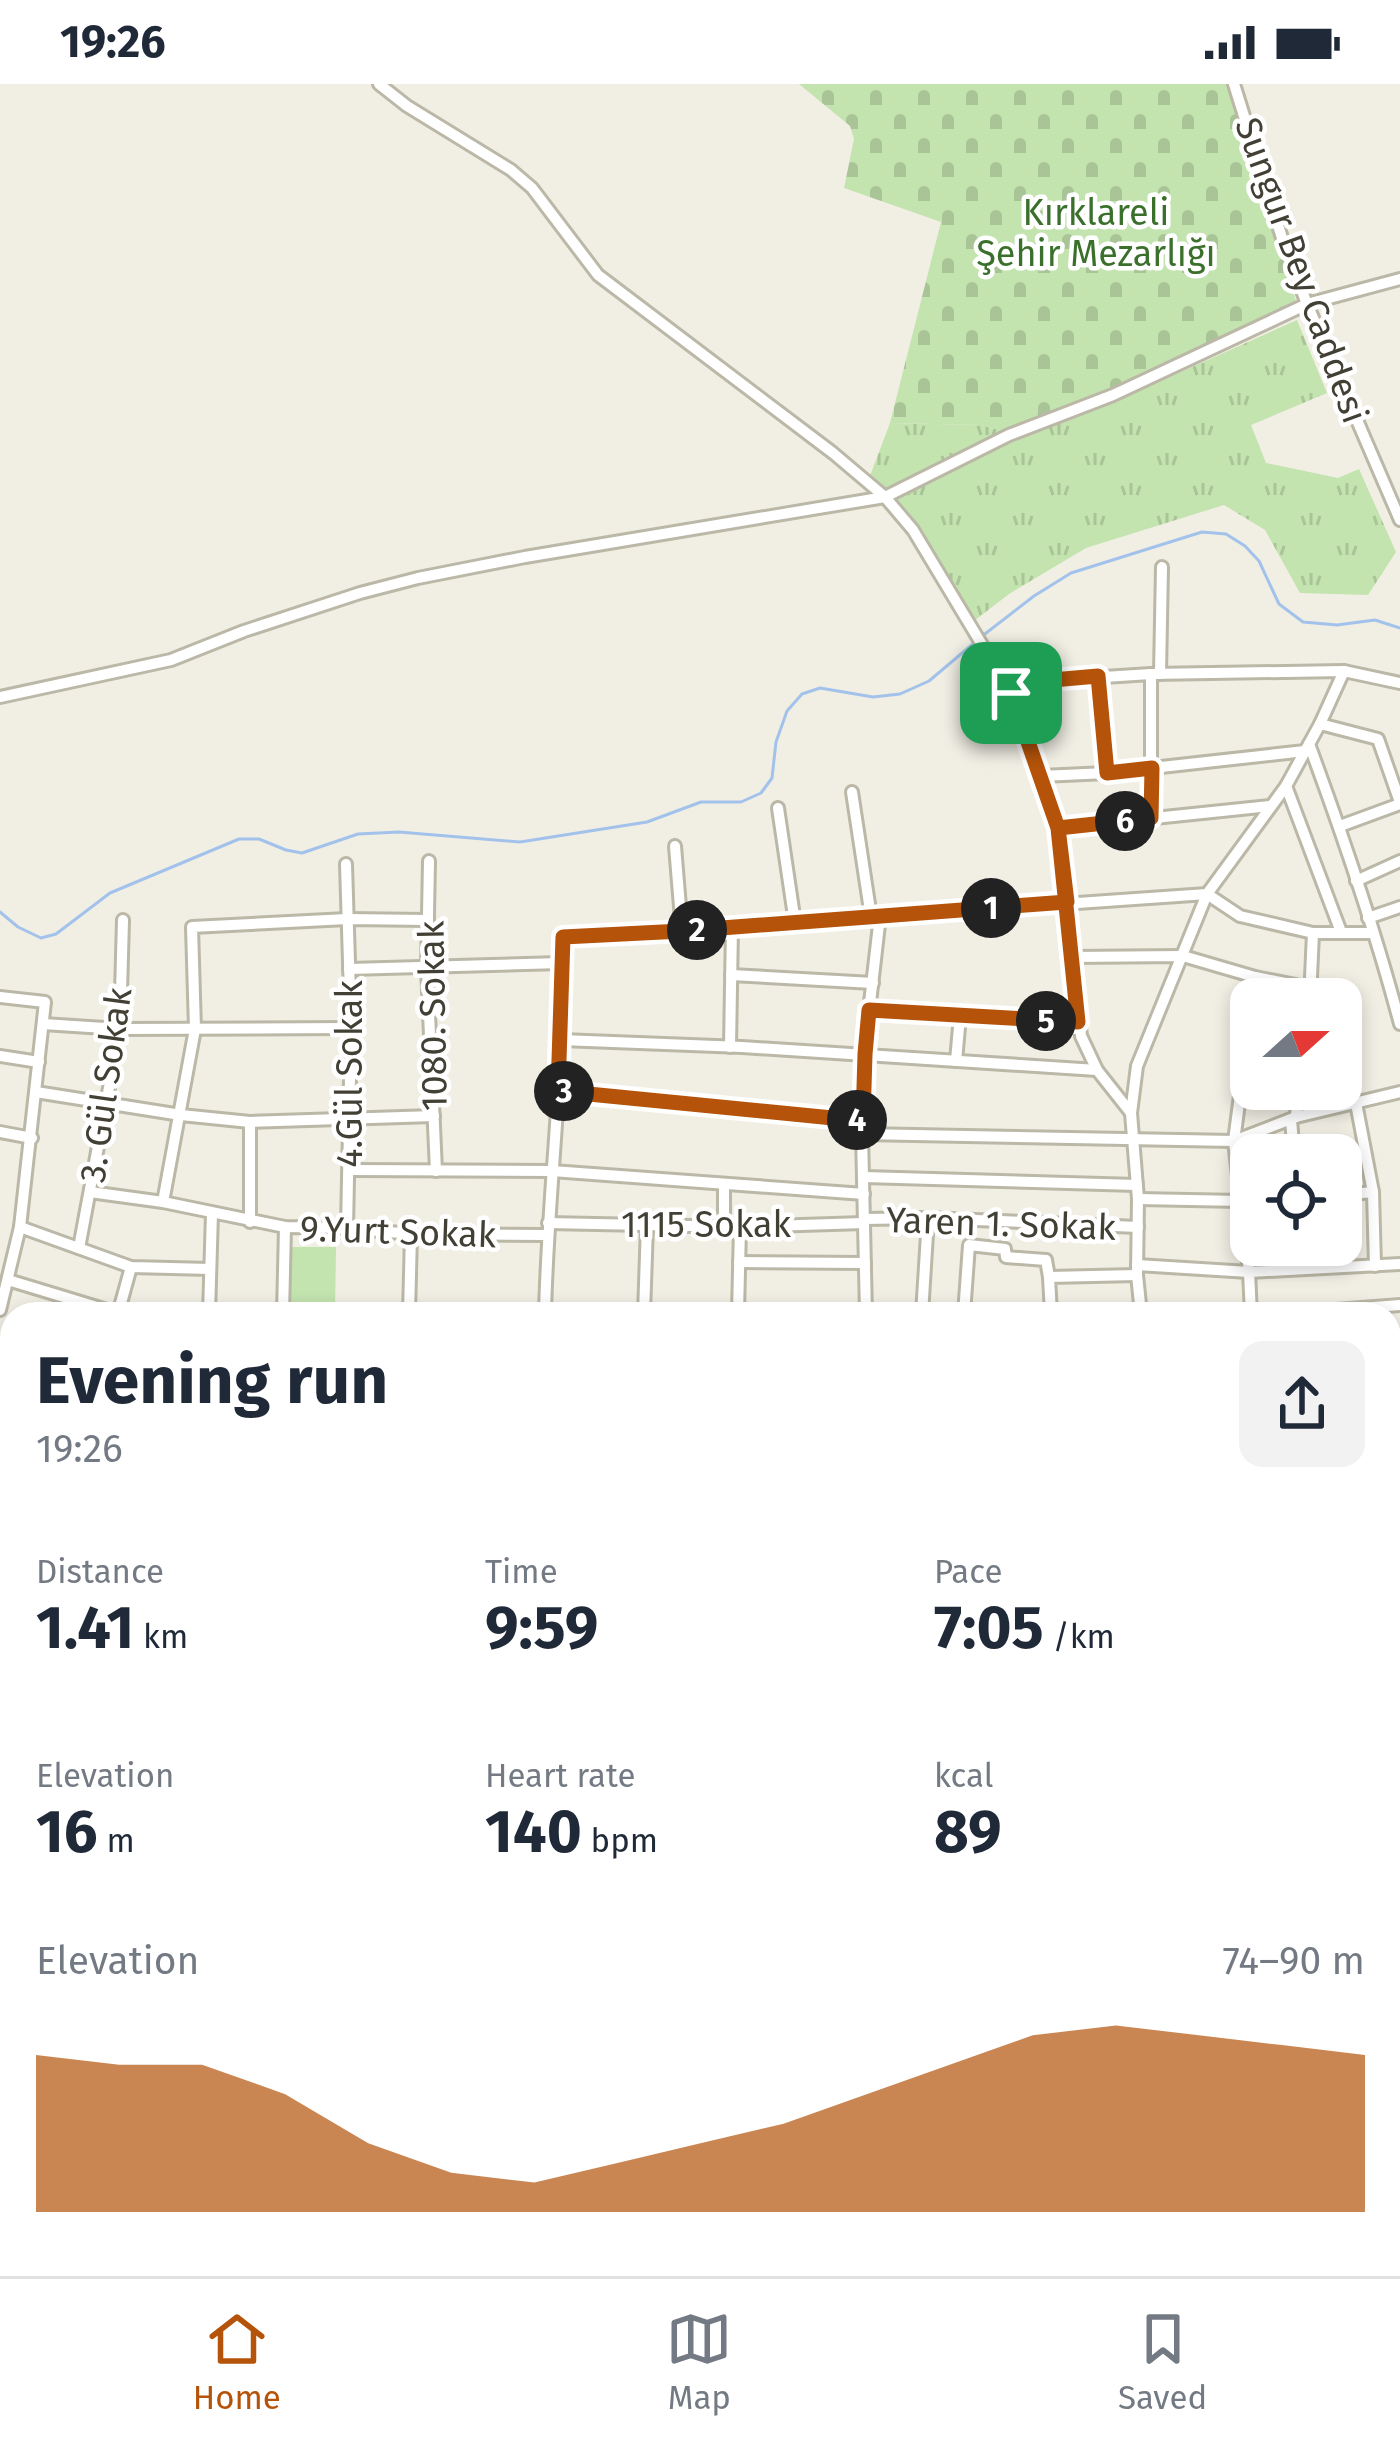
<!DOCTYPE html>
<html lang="en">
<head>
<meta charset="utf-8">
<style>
	body { margin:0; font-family:"Fira Sans",sans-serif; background:#f2f2f3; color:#1f2937; height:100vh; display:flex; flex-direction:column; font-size:45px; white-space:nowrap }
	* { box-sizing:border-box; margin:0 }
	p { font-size:39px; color:#747a83 }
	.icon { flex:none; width:66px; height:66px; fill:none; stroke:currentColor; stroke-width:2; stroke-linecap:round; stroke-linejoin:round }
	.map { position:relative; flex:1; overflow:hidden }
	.side { position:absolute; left:0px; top:1218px; width:1401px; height:975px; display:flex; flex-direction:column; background:#fff; border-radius:36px 36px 0 0; box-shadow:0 6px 18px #0003 }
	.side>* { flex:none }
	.needle { width:78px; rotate:69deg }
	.controls { position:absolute; left:1230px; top:894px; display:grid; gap:24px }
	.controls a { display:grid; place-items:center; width:132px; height:132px; border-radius:24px; background:#fff; box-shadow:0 6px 18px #0003; font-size:60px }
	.pin { position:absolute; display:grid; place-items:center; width:102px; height:102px; color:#fff; margin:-51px; border-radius:24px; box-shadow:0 6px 18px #0006 }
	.km { position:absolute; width:60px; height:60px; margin:-30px; border-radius:50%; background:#222; color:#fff; font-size:33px; line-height:60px; text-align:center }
	.round { display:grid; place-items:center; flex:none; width:126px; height:126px; border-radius:24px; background:#f2f2f3 }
	.overview { display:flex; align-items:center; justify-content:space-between; height:204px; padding:0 36px }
	h1 { font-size:66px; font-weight:700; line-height:90px }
	.stats { display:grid; grid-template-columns:repeat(3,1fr); gap:18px; height:204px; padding:12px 36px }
	.stats div { display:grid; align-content:center }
	.stats b { font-size:60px; font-weight:700 }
	.stats small { font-size:33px; font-weight:400 }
	.stats p { font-size:33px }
	.chart { height:336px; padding:24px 36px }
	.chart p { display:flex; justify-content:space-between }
	.chart svg { width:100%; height:216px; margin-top:12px; fill:#b45309; opacity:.7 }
	.status { display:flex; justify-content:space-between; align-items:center; height:84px; padding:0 60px; background:#fff; direction:ltr }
	.status svg { height:33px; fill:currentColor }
	.menu { display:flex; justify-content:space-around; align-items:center; height:168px; border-top:3px solid #e0e1e3; background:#fff; font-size:33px; color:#747a83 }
	.menu a { display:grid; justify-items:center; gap:6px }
	.menu .active { color:#b45309 }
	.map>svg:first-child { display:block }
	.grass { fill:url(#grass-tufts) }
	.cemetery { fill:url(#cemetery-stones) }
	.garden { fill:#c3e3af }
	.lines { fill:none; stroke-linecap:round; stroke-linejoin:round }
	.stream { stroke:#a3c2eb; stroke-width:3 }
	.minor-casing { stroke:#bbb8a7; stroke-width:16 }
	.major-casing { stroke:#dbca68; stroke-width:20 }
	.highway-casing { stroke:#d2b23c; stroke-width:22 }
	.minor { stroke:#fff; stroke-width:10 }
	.major { stroke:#f7eb96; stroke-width:14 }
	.highway { stroke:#f4dc6b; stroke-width:16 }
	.route-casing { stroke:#fff; stroke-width:24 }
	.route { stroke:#b45309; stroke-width:15 }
	.labels { text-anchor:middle; stroke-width:9; stroke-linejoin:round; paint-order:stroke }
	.park-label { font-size:36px; fill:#3b702c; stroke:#fff }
	.street-label { font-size:36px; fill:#423f34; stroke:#fff }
</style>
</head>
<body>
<div class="status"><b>19:26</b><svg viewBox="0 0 49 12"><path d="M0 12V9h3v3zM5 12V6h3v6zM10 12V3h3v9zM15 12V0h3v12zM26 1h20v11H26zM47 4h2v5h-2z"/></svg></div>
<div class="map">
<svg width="1400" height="2192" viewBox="0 0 1400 2192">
	<defs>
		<pattern id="grass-tufts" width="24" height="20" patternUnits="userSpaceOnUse" patternTransform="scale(3)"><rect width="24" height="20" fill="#c3e3af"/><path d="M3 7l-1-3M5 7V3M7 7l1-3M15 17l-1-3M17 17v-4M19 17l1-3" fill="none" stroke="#a9c497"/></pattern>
		<pattern id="cemetery-stones" width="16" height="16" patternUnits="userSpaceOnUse" patternTransform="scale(3)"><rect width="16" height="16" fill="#c3e3af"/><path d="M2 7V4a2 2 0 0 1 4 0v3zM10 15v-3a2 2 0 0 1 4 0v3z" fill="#a9c497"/></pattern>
	</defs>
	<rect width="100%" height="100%" fill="#f1efe4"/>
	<g class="grass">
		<path d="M1297,236L1327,309L1251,341L1266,379L1338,394L1359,385L1396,468L1368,511L1300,509L1265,446L1224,421L1086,464L1009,510L974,537L915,437L896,416L1011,358L1134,309Z"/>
		<path d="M890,339L981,341L1007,348L888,408L870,392Z"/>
	</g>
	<path class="cemetery" d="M799,0H1227L1296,217L1130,299L1007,348L981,341L890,339L941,138L844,104L854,55L850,42Z"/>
	<g class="garden">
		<path d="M291,1163H336L335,1230H290Z"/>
		<path d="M1400,1489V1656L1389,1665V1497Z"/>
	</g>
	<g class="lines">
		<g class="stream">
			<path d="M981,553L1034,512L1071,489L1202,448L1226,450L1245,462L1259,477L1279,520L1303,538L1337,541L1375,536L1400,544"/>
			<path d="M0,828L18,843L41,854L56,850L110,809L239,755H259L286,766L302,769L358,750L399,748L520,758L647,738L701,718H741L761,709L772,694L776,658L787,627L802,610L820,604L873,613L900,610L929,597L974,559"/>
		</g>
		<g class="minor-casing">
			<g id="minor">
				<path d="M379,0L407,22L511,86L532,104L598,191L833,369L885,413L913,446L1011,609L1058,744L1081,952L1097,986L1131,1029"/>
				<path d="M1234,0L1282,154L1307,220L1400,436"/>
				<path d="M1160,590L1162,483"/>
				<path d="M1098,592L1107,689"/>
				<path d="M1011,609L1041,597L1151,590L1344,587L1400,599"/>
				<path d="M0,613L171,576L244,547L360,509L418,494L525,473L885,413L1009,351L1113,311L1307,220L1400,195"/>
				<path d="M1320,640L1378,655L1400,718"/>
				<path d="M1309,660C1343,752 1375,845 1400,940"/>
				<path d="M1041,692L1107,689L1305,667"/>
				<path d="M1286,702L1341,848"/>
				<path d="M852,708L871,833"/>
				<path d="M778,724L795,839"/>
				<path d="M1151,734V590"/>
				<path d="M1340,742L1400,720"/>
				<path d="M1058,744L1270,722"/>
				<path d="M675,762L682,847"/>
				<path d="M429,777L427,884L436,1087"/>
				<path d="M346,780L351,944L347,1144"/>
				<path d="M1356,797L1400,777"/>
				<path d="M1368,834L1400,823"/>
				<path d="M732,843L1207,810L1240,832L1313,849H1372"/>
				<path d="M1071,873L1183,872L1255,893L1311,904"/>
				<path d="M349,885L561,879"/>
				<path d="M731,891L873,899"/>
				<path d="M0,913L45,918L20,1143L0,1226"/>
				<path d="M1253,915L1255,893"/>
				<path d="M1310,915L1313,849"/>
				<path d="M869,926L1077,939"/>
				<path d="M1251,928L1234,1057L1249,1188L1251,1230"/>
				<path d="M43,940L120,945L351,944"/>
				<path d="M561,956L742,963L1097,986"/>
				<path d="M0,972L39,978"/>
				<path d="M956,977L960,932"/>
				<path d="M558,1007L863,1037"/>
				<path d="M36,1008L181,1031L250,1038L434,1032"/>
				<path d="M1356,1019L1373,1108L1375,1182"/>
				<path d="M1296,1033L1298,1005"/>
				<path d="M1291,1036L1294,1071"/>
				<path d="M250,1038V1138"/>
				<path d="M0,1048L32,1054"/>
				<path d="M862,1050L1234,1057L1296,1033L1400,1008"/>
				<path d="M350,1086L552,1087L864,1110"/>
				<path d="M864,1093L1137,1101"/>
				<path d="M90,1108L163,1118L285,1143L347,1144L411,1150L547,1151"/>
				<path d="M1341,1111L1373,1108"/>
				<path d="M1138,1115L1241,1117"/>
				<path d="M163,1118L195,945L192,843L347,835L428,836"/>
				<path d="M864,1135L928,1134L1138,1143"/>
				<path d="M548,1139L740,1143L864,1139"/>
				<path d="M20,1143L131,1183L210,1185"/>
				<path d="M724,1143V1100"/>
				<path d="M79,1164L120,945L123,836"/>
				<path d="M739,1178L865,1179"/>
				<path d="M1137,1181L1249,1188L1400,1180"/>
				<path d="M8,1196L120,1230"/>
				<path d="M118,1230L131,1183"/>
				<path d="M209,1230L212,1129"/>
				<path d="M283,1230L285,1143"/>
				<path d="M409,1230L411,1150"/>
				<path d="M545,1230C547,1139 557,1048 561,957C563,922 559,888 563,853L732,843L730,963"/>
				<path d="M644,1230L647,1141"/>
				<path d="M738,1230L740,1143"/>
				<path d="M866,1230L862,1050L864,971L880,832"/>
				<path d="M922,1230L928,1134"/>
				<path d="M964,1230L969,1161L1005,1165L1006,1173L1046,1176L1049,1193"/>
				<path d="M1051,1230L1049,1193L1137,1191"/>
				<path d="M1141,1230L1137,1191L1138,1115L1131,1029L1137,982L1207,810L1286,702L1320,640L1344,587"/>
				<path d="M1285,1230L1400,1221"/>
				<path d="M0,1265L12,1271"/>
				<path d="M1389,1288L1400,1278"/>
				<path d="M0,1679L1,1663"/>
				<path d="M0,1710L12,1711"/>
				<path d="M1389,1748L1400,1747"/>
				<path d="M0,1789L12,1790"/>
				<path d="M0,1828L12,1829"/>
				<path d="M1389,1833H1400"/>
				<path d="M1389,1915H1400"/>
				<path d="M0,1924H12"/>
				<path d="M1389,2027L1400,2028"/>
				<path d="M1389,2098L1400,2100"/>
				<path d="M1389,2148L1400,2151"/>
				<path d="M639,2181L640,2192"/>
				<path d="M743,2181L745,2192"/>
				<path d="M805,2181L806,2192"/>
				<path d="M862,2181L864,2192"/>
				<path d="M1123,2181L1135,2192"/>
				<path d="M1078,2192L1094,2181"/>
			</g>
		</g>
		<g class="major-casing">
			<g id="major">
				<path d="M1389,1416L1400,1406"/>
				<path d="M1389,1432L1400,1422"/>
				<path d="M1302,2181L1311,2192"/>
			</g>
		</g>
		<g class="highway-casing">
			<g id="highway">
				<path d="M0,1336L12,1343"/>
				<path d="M0,2124H12"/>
				<path d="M0,2144H12"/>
				<path d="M1006,2181L1022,2192"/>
				<path d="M1036,2181L1047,2192"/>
			</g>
		</g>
		<use href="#minor" class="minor"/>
		<use href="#major" class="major"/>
		<use href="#highway" class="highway"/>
	</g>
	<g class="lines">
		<g class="route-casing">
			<path id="route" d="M1011,609L1058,744L1067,818L682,847L563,853L558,1007L863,1037L865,970L869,926L1078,938L1058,744L1151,734L1152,684L1107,689L1098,592L1041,597L1011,609"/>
		</g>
		<use href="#route" class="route"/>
	</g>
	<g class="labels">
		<g class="park-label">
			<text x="1096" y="141">Kırklareli<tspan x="1096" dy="41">Şehir Mezarlığı</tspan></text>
		</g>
		<g class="street-label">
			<text transform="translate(1302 186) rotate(70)" y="13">Sungur Bey Caddesi</text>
			<text transform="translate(432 932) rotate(-91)" y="13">1080. Sokak</text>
			<text transform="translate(349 990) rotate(-90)" y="13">4.Gül Sokak</text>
			<text transform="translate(105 1001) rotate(-82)" y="13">3. Gül Sokak</text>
			<text transform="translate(1001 1139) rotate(2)" y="13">Yaren 1. Sokak</text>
			<text x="706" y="1153">1115 Sokak</text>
			<text transform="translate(398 1147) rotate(2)" y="13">9.Yurt Sokak</text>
		</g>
	</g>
</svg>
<div class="controls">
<a><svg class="needle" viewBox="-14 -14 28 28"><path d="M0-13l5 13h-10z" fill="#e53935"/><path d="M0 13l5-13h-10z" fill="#747a83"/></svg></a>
<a><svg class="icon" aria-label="locate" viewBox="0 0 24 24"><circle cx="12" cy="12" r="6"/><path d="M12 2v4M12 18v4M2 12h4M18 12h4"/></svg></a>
</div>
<div class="pin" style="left:1011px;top:609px;background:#1e9e55"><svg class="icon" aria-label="arrive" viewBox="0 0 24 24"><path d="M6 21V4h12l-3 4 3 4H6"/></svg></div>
<b class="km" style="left:991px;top:824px">1</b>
<b class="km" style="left:697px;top:846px">2</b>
<b class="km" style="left:564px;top:1007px">3</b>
<b class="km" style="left:857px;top:1036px">4</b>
<b class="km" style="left:1046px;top:937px">5</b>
<b class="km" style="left:1125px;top:737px">6</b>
<section class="side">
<div class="overview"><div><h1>Evening run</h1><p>19:26</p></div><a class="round"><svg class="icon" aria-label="share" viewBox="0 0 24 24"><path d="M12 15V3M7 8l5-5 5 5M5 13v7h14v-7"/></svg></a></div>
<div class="stats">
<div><p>Distance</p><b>1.41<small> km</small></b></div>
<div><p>Time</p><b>9:59</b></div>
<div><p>Pace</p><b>7:05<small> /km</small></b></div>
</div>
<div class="stats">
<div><p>Elevation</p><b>16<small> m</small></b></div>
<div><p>Heart rate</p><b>140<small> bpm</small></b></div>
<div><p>kcal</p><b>89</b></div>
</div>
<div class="chart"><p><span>Elevation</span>74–90 m</p>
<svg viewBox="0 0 160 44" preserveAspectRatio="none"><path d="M0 44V12L10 14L20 14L30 20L40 30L50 36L60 38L70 34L80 30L90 26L100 20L110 14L120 8L130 6L140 8L150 10L160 12V44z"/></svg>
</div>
</section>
</div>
<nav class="menu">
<a class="active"><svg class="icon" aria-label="home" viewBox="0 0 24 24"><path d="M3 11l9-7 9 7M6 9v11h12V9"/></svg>Home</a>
<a><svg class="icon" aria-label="map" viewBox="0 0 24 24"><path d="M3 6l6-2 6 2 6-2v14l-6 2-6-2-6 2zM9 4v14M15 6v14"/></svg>Map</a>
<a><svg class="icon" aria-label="saved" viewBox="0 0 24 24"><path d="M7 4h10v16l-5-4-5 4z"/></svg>Saved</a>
</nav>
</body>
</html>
